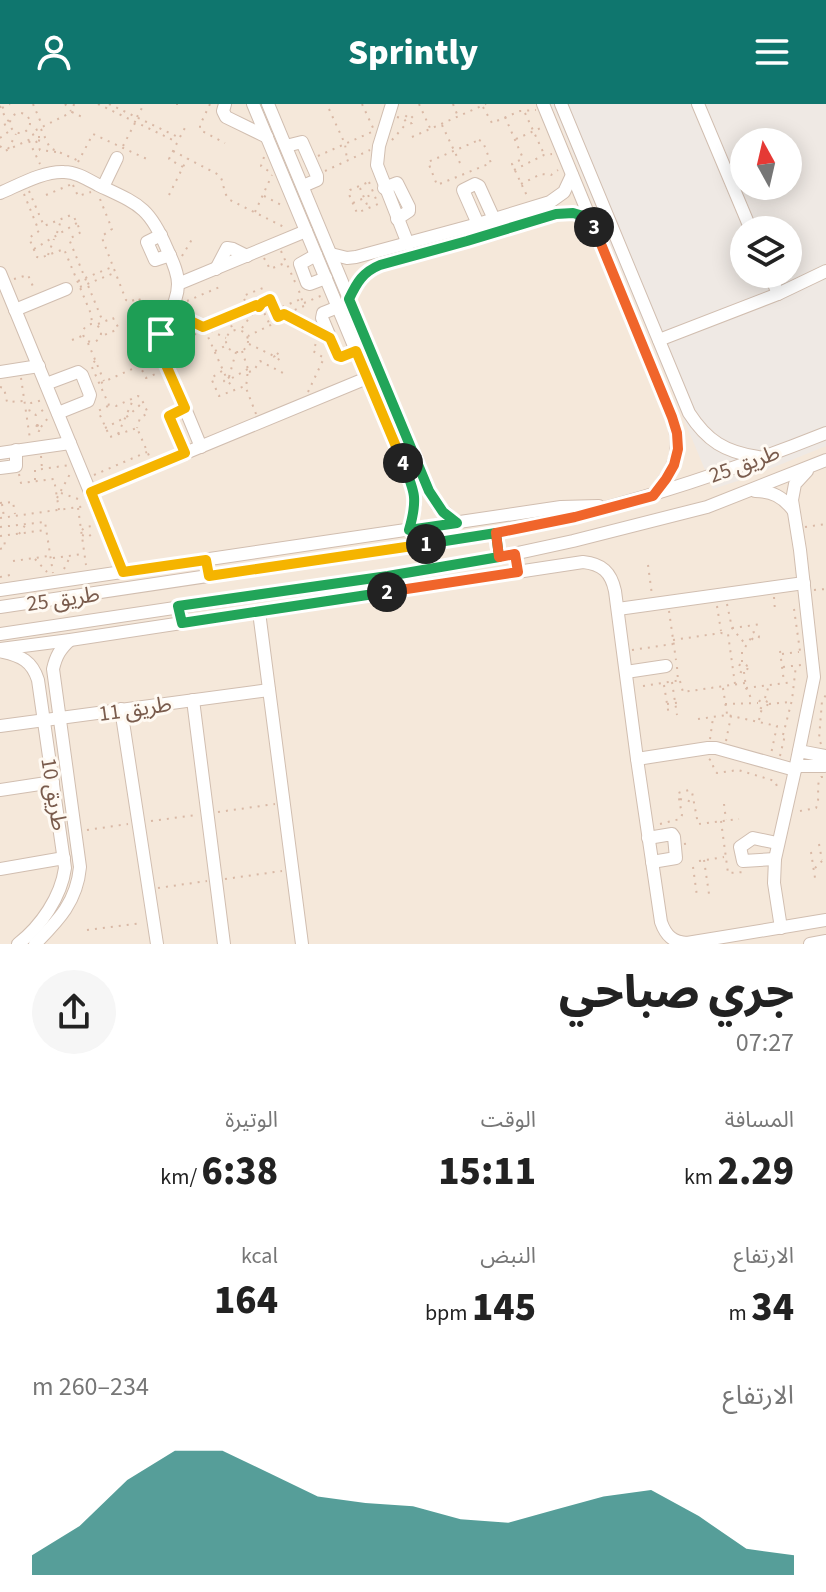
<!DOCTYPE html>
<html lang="ar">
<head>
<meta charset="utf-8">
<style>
	body { margin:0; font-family:"Source Sans 3","Noto Sans Arabic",sans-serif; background:#f6f6f6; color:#222; direction:rtl; height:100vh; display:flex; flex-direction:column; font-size:30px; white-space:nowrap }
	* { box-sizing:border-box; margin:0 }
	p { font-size:26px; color:#767676 }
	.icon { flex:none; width:44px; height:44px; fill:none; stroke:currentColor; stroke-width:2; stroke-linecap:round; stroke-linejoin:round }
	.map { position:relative; height:840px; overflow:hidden; direction:ltr }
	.panel { display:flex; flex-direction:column; background:#fff; flex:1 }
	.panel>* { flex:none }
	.needle { width:52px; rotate:352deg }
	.controls { position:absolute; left:730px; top:24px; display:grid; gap:16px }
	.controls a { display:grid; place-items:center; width:72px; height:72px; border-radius:50%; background:#fff; box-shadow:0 4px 20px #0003; font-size:40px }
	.pin { position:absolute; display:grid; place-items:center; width:68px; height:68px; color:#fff; margin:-34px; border-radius:16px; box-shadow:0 4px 12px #0006 }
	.km { position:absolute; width:40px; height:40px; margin:-20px; border-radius:50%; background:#222; color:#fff; font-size:22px; line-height:40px; text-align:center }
	.round { display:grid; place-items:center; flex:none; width:84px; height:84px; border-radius:42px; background:#f6f6f6 }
	.overview { display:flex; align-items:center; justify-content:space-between; height:136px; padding:0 32px }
	h1 { font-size:44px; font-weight:800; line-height:60px }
	.metrics { display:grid; grid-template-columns:repeat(3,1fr); gap:12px; height:136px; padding:8px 32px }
	.metrics div { display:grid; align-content:center }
	.metrics b { font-size:40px; font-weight:800 }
	.metrics small { font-size:22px; font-weight:400 }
	.metrics p { font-size:22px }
	.chart { height:224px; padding:16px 32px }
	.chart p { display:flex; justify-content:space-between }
	.chart svg { width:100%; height:144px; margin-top:8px; fill:#0f766e; opacity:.7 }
	header { display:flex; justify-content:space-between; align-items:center; height:104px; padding:0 32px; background:#0f766e; color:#fff; font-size:36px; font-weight:800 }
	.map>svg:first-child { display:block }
	.residential { fill:#f5e8da; fill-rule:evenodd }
	.industrial { fill:#efe9e4; fill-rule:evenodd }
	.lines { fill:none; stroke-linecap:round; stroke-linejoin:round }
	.minor-casing { stroke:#d1beb0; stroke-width:14 }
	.path { stroke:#d9b8a5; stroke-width:2; stroke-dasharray:2 6; stroke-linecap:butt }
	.minor { stroke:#fff; stroke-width:12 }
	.split-1-casing { stroke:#fff; stroke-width:16 }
	.split-2-casing { stroke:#fff; stroke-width:16 }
	.split-3-casing { stroke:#fff; stroke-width:16 }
	.split-4-casing { stroke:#fff; stroke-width:16 }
	.split-5-casing { stroke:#fff; stroke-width:16 }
	.split-1 { stroke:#f5b400; stroke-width:10 }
	.split-2 { stroke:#22a559; stroke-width:10 }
	.split-3 { stroke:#f0652b; stroke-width:10 }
	.split-4 { stroke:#22a559; stroke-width:10 }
	.split-5 { stroke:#f5b400; stroke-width:10 }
	.labels { text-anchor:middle; stroke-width:6; stroke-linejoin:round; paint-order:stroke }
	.street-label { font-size:22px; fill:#7a5c4d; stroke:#fffaf3 }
</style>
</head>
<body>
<header><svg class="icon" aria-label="menu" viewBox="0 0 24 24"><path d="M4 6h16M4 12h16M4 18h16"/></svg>Sprintly<svg class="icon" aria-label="person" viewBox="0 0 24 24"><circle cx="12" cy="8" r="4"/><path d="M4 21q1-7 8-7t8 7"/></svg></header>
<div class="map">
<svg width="826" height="840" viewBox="0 0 826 840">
	<rect width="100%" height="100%" fill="#fdf6ec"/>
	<path class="residential" d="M0,0H826V840H0ZM744,38H788V82H744ZM744,126H788V170H744Z"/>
	<path class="industrial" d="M552,0H826V342L750,373L713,385ZM744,38H788V82H744ZM744,126H788V170H744Z"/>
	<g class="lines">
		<g class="minor-casing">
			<g id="minor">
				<path d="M225,0L223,7L226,13L267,33"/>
				<path d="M253,0L412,381L415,401L409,426"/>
				<path d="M268,0L429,387L437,401L457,419"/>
				<path d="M392,0L379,42L377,61L408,140"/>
				<path d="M543,0L672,313C683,348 675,364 653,391"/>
				<path d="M561,0L689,309C707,337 725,348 758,353"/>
				<path d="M698,0L751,126"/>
				<path d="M286,42L302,38L317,72V76L303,82"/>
				<path d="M103,83L117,54"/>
				<path d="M384,84L397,79L409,103V107L397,115"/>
				<path d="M0,89C19,81 43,67 64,68C76,68 87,75 98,81C138,100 149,102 167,145C172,156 178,168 178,180C178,203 159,221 160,244L201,343"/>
				<path d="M478,120L463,86L475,80L479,82L494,115"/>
				<path d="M161,131L147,138L155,156L170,151"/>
				<path d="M331,150L347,154L356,153L478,120L550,98L564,88L572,71"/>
				<path d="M316,151L300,160L307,179L310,180L326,174"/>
				<path d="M216,165L227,144L233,145L247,152"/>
				<path d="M0,169L123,468"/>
				<path d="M770,170L778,190"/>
				<path d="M178,180L306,127"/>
				<path d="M349,195C357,178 363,168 380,161L467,137L556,110L573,109L590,114"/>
				<path d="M338,203L323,209L322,214L337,250L341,253L356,247"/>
				<path d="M15,206L66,185"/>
				<path d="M659,236L778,190L826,167"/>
				<path d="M0,268L39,262"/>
				<path d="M46,280L78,268L82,271L90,291L88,297L58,309"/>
				<path d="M0,349L70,339"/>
				<path d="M0,364L16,362V346"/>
				<path d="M755,387C772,387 783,393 793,406"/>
				<path d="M91,388L367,274"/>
				<path d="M0,486L561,403L599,402"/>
				<path d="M0,503L496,429C609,408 718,372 826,329"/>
				<path d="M618,505L804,479"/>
				<path d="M259,508L302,840"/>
				<path d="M0,530L388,472L499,453L573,437L707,403L826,356"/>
				<path d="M0,545L70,536L583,458C602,460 611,468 615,487L637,655L661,818C666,832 673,838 687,839L826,816"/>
				<path d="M3,548C21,552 32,557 38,576L65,764C61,793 41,822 18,840"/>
				<path d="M626,568L666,562"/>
				<path d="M193,596L224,840"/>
				<path d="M121,605L157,840"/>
				<path d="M0,622L269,586"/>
				<path d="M637,655L708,644H716L795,666"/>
				<path d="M796,662H824L826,660L825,652L799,647"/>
				<path d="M0,686L53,678"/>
				<path d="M648,734L672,730L674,733L676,754L652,758"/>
				<path d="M775,755L743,757L740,743L753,734L777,739"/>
				<path d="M0,765L64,754"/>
				<path d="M781,824L774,779L775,755L795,666L814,573L800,446L792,396L795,380L807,367"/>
				<path d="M35,840C59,816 77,797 80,763L53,565C56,552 60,545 70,536"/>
				<path d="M810,840L826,837"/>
			</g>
		</g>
		<g class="path">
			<path d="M33,0L42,21"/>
			<path d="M65,0L71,7"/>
			<path d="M74,0L72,8L82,13"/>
			<path d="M98,0L177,38"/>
			<path d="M109,0L180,34"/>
			<path d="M176,0H179"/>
			<path d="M210,0L200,21V26L225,39"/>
			<path d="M362,0L374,26"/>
			<path d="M419,0L430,24"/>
			<path d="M453,0L457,10"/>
			<path d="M0,2L6,15L10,18L0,23"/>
			<path d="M483,3L492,19L520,7L536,6"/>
			<path d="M2,4L10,0"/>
			<path d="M329,5L345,40L347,56"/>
			<path d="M525,9L544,50"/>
			<circle cx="20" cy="19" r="10"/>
			<path d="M137,13L144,0"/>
			<path d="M397,13L404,15L408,20L412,19L414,15L409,10L407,11L404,15"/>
			<path d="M505,13L522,52V55L512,60L528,94"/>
			<path d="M442,21L460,59"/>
			<path d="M41,25L50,44L79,57"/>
			<path d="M38,33H41V37L37,36Z"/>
			<path d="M180,33L187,20"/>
			<path d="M412,33L486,0"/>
			<path d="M0,34L12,25"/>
			<path d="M516,35L543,23"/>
			<path d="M392,36L406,20"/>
			<path d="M479,36L483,38L491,59L437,81L428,58Z"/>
			<path d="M29,37L40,60"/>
			<path d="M177,39L169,55L183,63"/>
			<path d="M0,42L5,47L33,34"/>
			<path d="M123,42L135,19"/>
			<path d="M8,45L16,30"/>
			<path d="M173,47L219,71C225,78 222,89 230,96L286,124"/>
			<path d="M56,48L40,46L32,28L72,8"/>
			<path d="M318,52L374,27"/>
			<path d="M264,53L261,62L270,68"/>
			<path d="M78,58L93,30L149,56"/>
			<path d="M514,66L544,51L552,50"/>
			<path d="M325,67L370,46"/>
			<path d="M369,78L378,100L357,109L348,88L350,86L371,77"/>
			<path d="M521,80L541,70L551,71L558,66"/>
			<path d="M73,81L78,92L91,88"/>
			<path d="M360,84L368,103"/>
			<path d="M29,87L44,122L71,111L74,113L81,128L69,135L103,218"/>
			<path d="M24,90L39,127L29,134L37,153L40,154L64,145L91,210L92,219"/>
			<path d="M46,91L72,80"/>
			<path d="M169,91L187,55"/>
			<path d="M264,92L283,102"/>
			<path d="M100,95L112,125L102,132V134L126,196L129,198L139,194L151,225"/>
			<path d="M353,99L373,90"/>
			<path d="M255,108L272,71"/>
			<path d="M57,129L61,116"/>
			<path d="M34,145L77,119"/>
			<path d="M281,147L295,178"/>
			<path d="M48,151L54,135"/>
			<path d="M182,152L194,132"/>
			<path d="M264,154L270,165L285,159"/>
			<path d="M14,175L28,171L35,187"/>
			<path d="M78,177L112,163"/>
			<path d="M80,183L114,169"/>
			<path d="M260,195L262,199V201L257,202L256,197Z"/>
			<path d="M187,197L222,182"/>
			<path d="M304,199L323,191"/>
			<path d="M261,202L270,221"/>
			<path d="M248,204L243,192L263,184L279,217L248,232"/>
			<path d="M275,206L301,195"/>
			<path d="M286,211L315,226"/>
			<path d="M280,212L304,202L298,184"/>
			<path d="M182,213L226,234"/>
			<path d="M228,214L233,226"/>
			<circle cx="92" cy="229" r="9"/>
			<path d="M98,220L113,214L118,223L116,226L102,232"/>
			<path d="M204,222L256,201"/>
			<path d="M242,224L258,202"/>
			<circle cx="237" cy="237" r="11"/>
			<path d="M205,226L226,273"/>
			<path d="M72,236L82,232"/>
			<path d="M88,239L104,277"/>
			<path d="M172,240L203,227"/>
			<path d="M249,240L274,252"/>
			<path d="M215,247L227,241"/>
			<path d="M242,247L248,265L246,284L256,310"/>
			<path d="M277,249L281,253L277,257L274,253Z"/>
			<path d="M153,251L141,257L139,260L146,274L158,269"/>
			<path d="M143,254L138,242L149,236"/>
			<path d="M95,257L91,261L109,301L116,302L138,292L141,294L148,309L140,314L137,324"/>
			<path d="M222,267L211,274L219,292L245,282"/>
			<path d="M249,268L254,266L260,257L283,269"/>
			<path d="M228,273L232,277L228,281L224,277Z"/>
			<path d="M229,273L236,248"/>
			<path d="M21,274L30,335"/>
			<path d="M232,274L248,265"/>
			<path d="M101,279L139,262"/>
			<path d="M0,283L4,284L7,298L23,297"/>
			<path d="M308,288L324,254L313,247L318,234"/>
			<path d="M108,302L98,307L110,333L137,324L150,354"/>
			<path d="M43,306L36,311L30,308L29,305L31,299L43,296"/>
			<path d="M176,308L169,312L180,339"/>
			<path d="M37,321L41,323L39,327L35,325Z"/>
			<path d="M41,323L48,314"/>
			<path d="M105,324L128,312L142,299"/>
			<path d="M118,330L133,296"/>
			<path d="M41,352L42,365"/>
			<path d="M19,370L21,379L54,375L59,406"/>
			<path d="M94,371L147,348"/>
			<path d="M35,376V366L70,361"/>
			<path d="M61,389L81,396"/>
			<path d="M57,394L71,368"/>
			<path d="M0,399L13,398L15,410"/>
			<path d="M2,400L4,413"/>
			<path d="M78,404L86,461"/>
			<path d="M0,414L86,402"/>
			<path d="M0,423L45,418L53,469"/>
			<path d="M805,423L826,420"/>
			<path d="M82,426L85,423L93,422"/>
			<path d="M19,430L26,420"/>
			<path d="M82,431L88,433L94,428"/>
			<path d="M0,432L46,426"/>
			<path d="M0,445L5,443L4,433"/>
			<path d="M53,454L83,450"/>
			<path d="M35,455L47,468"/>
			<path d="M13,457L49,452"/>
			<path d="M648,461L652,491"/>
			<path d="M64,465L70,453"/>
			<path d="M0,473L15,470"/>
			<path d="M814,486L826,485"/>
			<path d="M774,493L775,507"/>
			<path d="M727,500L732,524L746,541"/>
			<path d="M717,502L721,527"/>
			<path d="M794,505L800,547"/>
			<path d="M669,507L676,556"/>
			<path d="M732,524L762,520"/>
			<circle cx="755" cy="532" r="4"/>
			<path d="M673,536L721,529L728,530L735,580"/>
			<path d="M632,546L673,540"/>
			<path d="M780,547L784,578"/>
			<path d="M782,550L799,548"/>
			<path d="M742,558V548L751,534"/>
			<circle cx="743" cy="564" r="4.5"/>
			<path d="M677,563L678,577"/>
			<path d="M783,563L801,561"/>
			<path d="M744,568L746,584L753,598"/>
			<path d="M680,577L683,588L745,579"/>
			<path d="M672,578L677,611"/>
			<path d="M664,581L669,612"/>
			<path d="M643,582L682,576"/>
			<path d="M723,584L727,610"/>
			<path d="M746,584L793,578"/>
			<path d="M765,594L769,581"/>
			<circle cx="763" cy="600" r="4.5"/>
			<path d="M667,600L682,598"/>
			<path d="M725,600L758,599"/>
			<path d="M769,600L790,598"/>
			<path d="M698,615L727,611L777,622L771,650"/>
			<path d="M759,616L762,604"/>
			<path d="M783,631L792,596L796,561"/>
			<path d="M710,635L713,614"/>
			<path d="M726,637L731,612"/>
			<path d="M821,640L819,635L822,597L826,591"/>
			<path d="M780,652L785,631"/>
			<path d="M709,655L712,657L714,666L717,669L738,666L775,677L778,685"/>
			<path d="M680,695L693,698"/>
			<path d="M724,700L726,716"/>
			<path d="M800,707L816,704C821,694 815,681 821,673H826"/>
			<path d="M218,708L275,700"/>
			<path d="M151,717L196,711"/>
			<path d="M721,717L728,769L745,768"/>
			<path d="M660,720L680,715L682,711L678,689L689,686L692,688L698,720L739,715"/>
			<path d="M87,726L128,720"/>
			<path d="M684,740L691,739"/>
			<path d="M819,740L822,756"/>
			<path d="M811,748L815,774"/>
			<path d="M704,756L709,790"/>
			<path d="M699,757L724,753"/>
			<path d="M693,763L697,792"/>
			<path d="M815,764L826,753"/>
			<path d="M225,775L282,767"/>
			<path d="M158,784L207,777"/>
			<path d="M87,826L142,819"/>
		</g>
		<use href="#minor" class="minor"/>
	</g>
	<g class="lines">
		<g class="split-1-casing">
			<path id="split-1" d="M161,230L160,244L162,252L185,304L169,312L185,349L91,388L123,468L206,456L209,472L426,440"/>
		</g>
		<g class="split-2-casing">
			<path id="split-2" d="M387,488L182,519L178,502L388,472L499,453L496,429L426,440"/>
		</g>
		<g class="split-3-casing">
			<path id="split-3" d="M387,488L518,468L515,450L499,453L496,429L575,413L653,392L666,375L674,361L678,345L677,329L672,313L594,123"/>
		</g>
		<g class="split-4-casing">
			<path id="split-4" d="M403,359C415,388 418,395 409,426L457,419L443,408L429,387L349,195C357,178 363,168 380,161L467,137L556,110L573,109L590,114L594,123"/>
		</g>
		<g class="split-5-casing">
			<path id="split-5" d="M161,230L170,207L203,223L256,201L259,203L262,199L270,195L278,213L284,210L330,234L338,252L341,253L356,247L403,359"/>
		</g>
		<use href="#split-1" class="split-1"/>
		<use href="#split-2" class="split-2"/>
		<use href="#split-3" class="split-3"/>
		<use href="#split-4" class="split-4"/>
		<use href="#split-5" class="split-5"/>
	</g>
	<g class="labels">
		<g class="street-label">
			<text transform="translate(744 359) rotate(-20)" y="8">طريق 25</text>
			<text transform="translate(63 494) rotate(-8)" y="8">طريق 25</text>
			<text transform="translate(135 604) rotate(-8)" y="8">طريق 11</text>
			<text transform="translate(55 690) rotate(81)" y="8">طريق 10</text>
		</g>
	</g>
</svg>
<div class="controls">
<a><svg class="needle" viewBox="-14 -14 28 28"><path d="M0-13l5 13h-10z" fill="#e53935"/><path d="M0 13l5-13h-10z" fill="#767676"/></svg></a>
<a><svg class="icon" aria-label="layers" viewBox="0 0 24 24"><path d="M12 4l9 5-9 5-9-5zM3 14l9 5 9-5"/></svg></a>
</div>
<div class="pin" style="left:161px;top:230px;background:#1e9e55"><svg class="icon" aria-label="arrive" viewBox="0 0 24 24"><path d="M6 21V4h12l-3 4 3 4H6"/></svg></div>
<b class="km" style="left:426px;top:440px">1</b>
<b class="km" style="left:387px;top:488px">2</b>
<b class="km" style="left:594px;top:123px">3</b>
<b class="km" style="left:403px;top:359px">4</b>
</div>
<section class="panel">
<div class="overview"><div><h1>جري صباحي</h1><p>07:27</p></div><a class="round"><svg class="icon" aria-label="share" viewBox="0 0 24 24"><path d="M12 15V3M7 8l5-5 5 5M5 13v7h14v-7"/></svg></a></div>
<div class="metrics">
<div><p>المسافة</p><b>2.29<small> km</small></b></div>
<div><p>الوقت</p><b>15:11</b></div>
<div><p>الوتيرة</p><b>6:38<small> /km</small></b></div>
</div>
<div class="metrics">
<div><p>الارتفاع</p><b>34<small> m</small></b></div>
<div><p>النبض</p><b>145<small> bpm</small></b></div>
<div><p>kcal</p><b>164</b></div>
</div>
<div class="chart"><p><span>الارتفاع</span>234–260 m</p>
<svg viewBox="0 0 160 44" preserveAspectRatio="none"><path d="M0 44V38L10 29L20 15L30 6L40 6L50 13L60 20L70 22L80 23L90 27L100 28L110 24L120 20L130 18L140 26L150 36L160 38V44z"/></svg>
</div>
</section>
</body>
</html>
